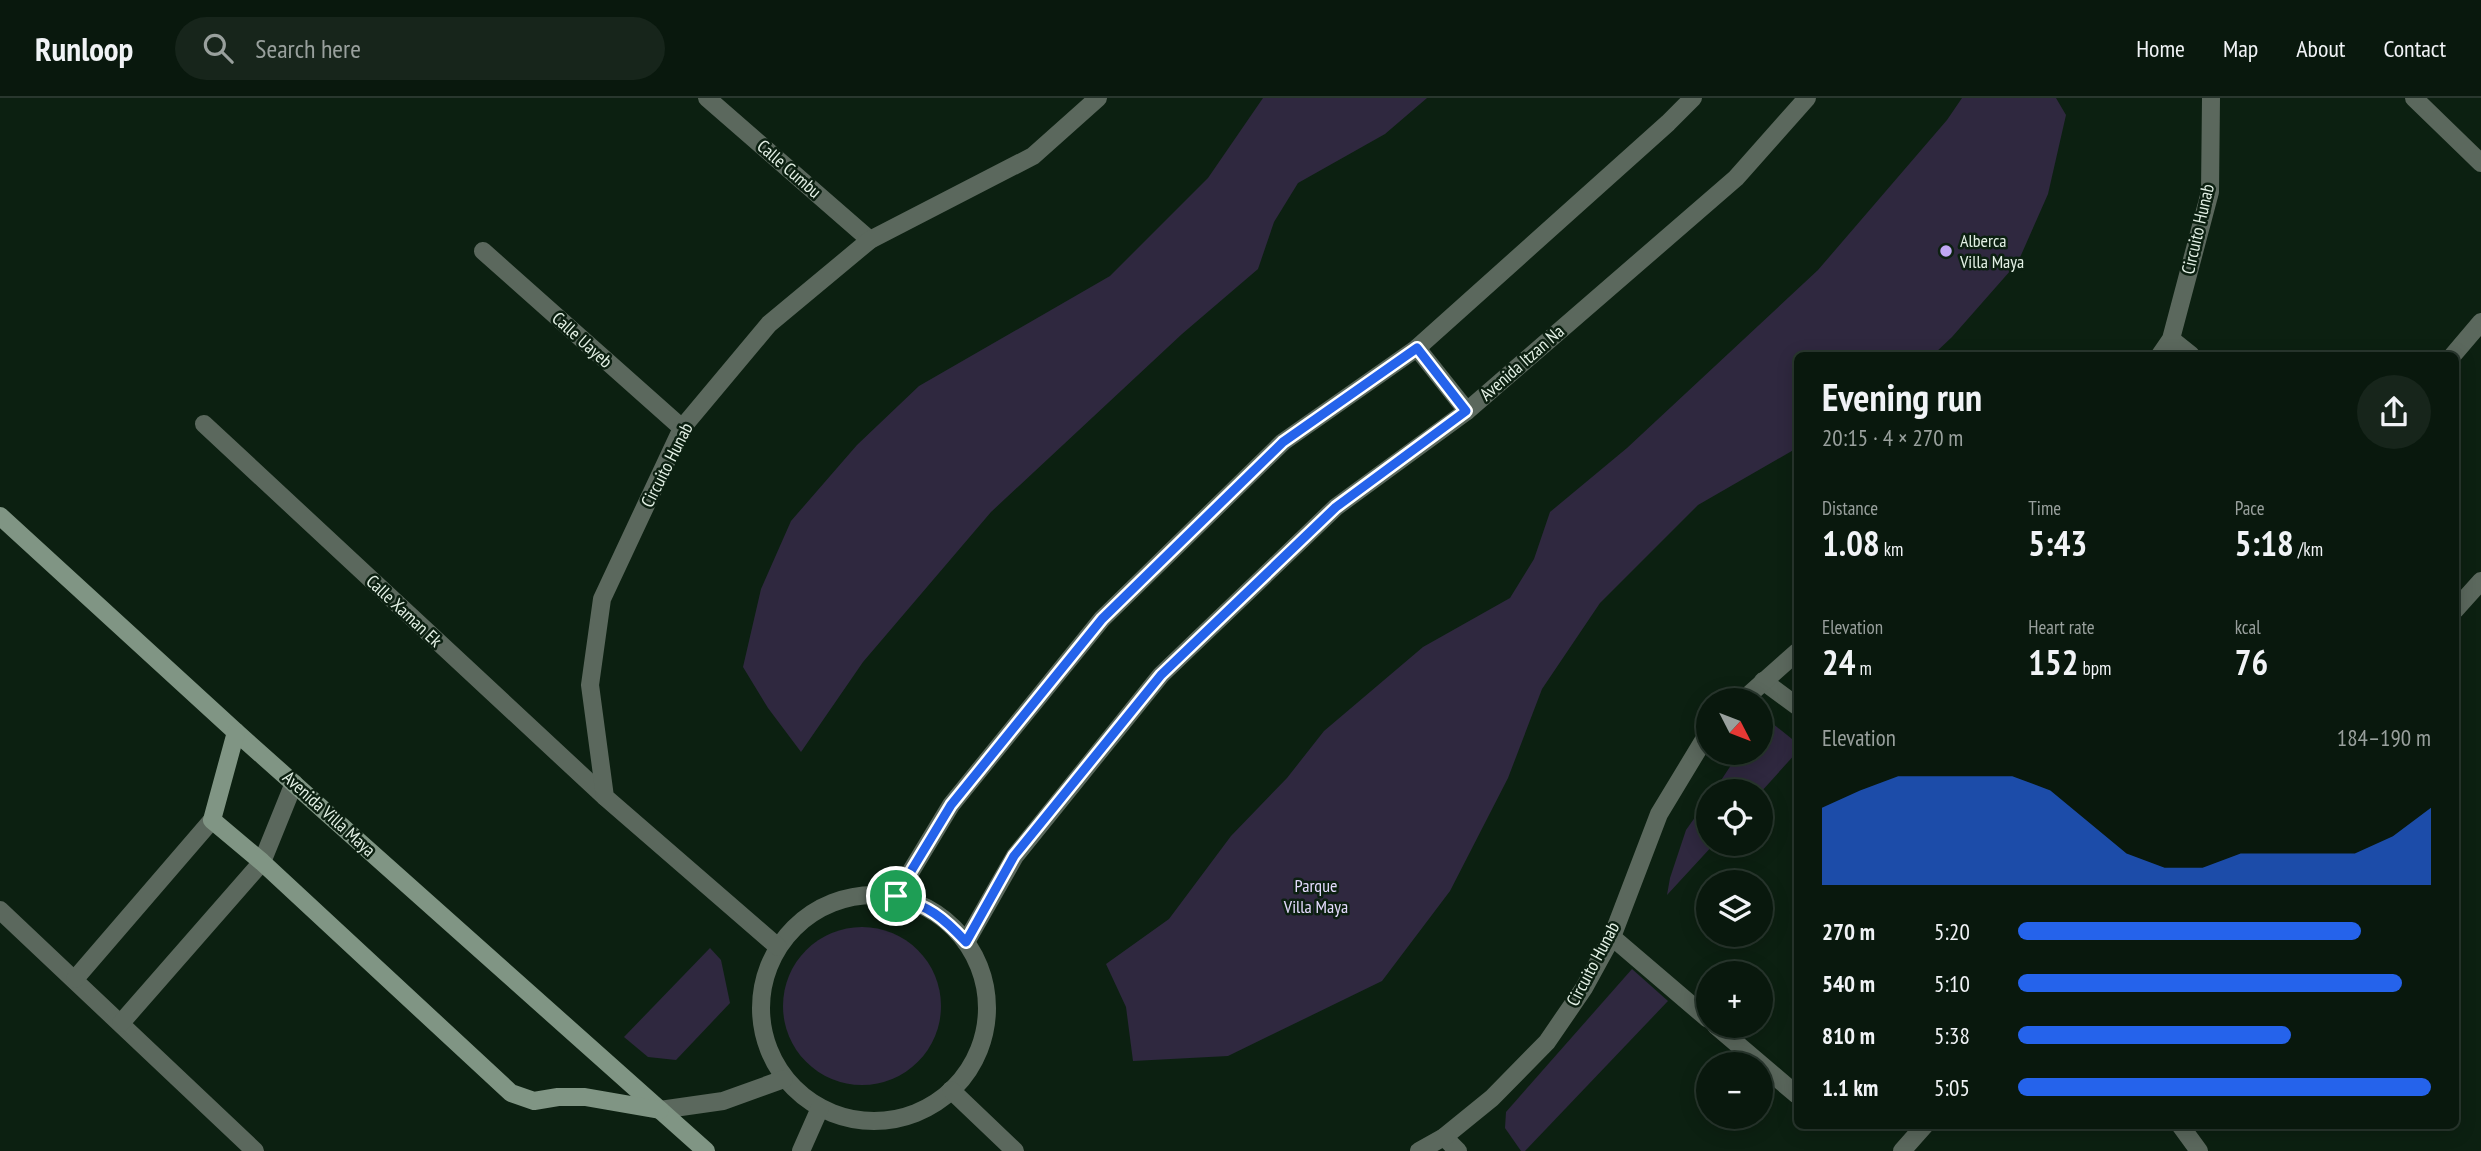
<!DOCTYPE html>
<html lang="en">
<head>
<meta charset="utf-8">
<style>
	body { margin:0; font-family:"PT Sans Narrow",sans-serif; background:#17251b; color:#f1f3f6; height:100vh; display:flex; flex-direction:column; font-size:26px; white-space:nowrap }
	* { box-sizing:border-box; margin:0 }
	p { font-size:23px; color:#99a09d }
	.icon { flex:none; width:38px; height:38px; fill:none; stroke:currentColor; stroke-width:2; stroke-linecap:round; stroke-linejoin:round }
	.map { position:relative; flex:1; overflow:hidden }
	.details { position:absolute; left:1794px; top:254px; width:665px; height:777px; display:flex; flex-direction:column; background:#09180d; border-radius:10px; box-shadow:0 4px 18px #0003,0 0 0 2px #29372e }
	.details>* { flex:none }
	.needle { width:46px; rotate:132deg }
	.controls { position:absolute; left:1696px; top:590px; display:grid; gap:14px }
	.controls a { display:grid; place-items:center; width:77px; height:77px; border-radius:50%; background:#09180d; box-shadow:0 4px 18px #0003,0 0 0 2px #29372e; font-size:35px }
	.pin { position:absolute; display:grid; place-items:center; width:60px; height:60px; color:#fff; margin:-30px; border:4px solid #fff; border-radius:50%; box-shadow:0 2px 7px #0007 }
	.round { display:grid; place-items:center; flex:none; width:74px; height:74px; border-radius:37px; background:#17251b }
	.headline { display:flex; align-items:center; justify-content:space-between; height:119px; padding:0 28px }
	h1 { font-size:38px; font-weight:700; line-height:52px }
	.stats { display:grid; grid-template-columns:repeat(3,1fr); gap:10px; height:119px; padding:7px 28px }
	.stats div { display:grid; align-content:center }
	.stats b { font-size:35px; font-weight:700 }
	.stats small { font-size:19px; font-weight:400 }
	.stats p { font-size:19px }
	.chart { height:196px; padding:14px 28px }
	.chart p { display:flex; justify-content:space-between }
	.chart svg { width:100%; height:126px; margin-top:7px; fill:#2563eb; opacity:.7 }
	ul { padding:0 28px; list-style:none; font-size:23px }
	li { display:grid; grid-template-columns:112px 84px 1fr; align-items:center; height:52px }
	li i { height:18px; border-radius:9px; background:#2563eb }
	header { display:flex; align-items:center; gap:42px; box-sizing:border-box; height:98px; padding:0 35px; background:#09180d; border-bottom:2px solid #29372e }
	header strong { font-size:33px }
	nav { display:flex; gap:38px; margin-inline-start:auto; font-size:24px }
	.search { width:490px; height:63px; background:#17251b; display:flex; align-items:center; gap:18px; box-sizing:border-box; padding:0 24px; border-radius:38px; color:#99a09d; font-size:26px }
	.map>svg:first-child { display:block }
	.green { fill:#2f283f }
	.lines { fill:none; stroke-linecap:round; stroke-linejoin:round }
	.minor { stroke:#5b685d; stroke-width:18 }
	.tertiary { stroke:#5b685d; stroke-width:18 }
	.secondary { stroke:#809584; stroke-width:18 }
	.route-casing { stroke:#fff; stroke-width:14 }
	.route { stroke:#2563eb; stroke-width:9 }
	.poi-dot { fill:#c0a8f4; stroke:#0c2011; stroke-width:2.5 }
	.labels { text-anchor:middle; stroke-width:5; stroke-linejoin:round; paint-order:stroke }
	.street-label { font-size:18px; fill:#e3f0e5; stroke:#0c2011 }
	.poi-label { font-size:18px; fill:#e3f0e5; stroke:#0c2011; text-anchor:start }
	.park-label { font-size:18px; fill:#e4dafd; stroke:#0c2011 }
</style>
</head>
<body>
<header>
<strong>Runloop</strong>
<div class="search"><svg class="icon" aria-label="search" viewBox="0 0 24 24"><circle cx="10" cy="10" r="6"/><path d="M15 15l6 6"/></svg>Search here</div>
<nav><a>Home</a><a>Map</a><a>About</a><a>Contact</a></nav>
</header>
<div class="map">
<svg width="2481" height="1053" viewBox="0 0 2481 1053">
	<rect width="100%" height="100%" fill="#0c2011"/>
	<g class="green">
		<path d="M1263,0H1427L1385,36L1298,85L1274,124L1258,171L1182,236L991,414L863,564L801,654L768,610L743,569L761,491L791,423L857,347L919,288L1110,178L1208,80Z"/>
		<path d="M1962,0H2056L2066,17L2048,96L2018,164L1952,239L1933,257H1797V350L1698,407L1600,505L1542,591L1508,680L1450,793L1382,883L1228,958L1133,963L1126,909L1106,866L1169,821L1231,738L1287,680L1324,633L1423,549L1510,500L1534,461L1550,414L1627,350L1818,172L1947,22Z"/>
		<path d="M1772,625L1797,645V654L1761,694L1714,693L1739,655L1760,654L1761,629Z"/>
		<path d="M1708,701V746H1714L1667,797L1670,780L1686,732Z"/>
		<circle cx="862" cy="908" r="79"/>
		<path d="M710,850L721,862L730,905L676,962L648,959L624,939Z"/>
		<path d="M1632,871L1668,903L1525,1053H1521L1505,1030L1506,1014Z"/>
	</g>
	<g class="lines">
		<g class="minor">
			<path d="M707,0L870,142"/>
			<path d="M2414,0L2481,65"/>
			<path d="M483,153L682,330"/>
			<path d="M2171,241L2191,257"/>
			<path d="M1417,250L1467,313"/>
			<path d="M2160,257L2171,241L2210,94L2211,0"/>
			<path d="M2453,257L2481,224"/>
			<path d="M204,326L605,699"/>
			<path d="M2455,512L2481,483"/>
			<path d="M1763,583L1797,608"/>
			<path d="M1743,602L1797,554"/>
			<circle cx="874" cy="910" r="113"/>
			<path d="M896,798L951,707L1102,521L1283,344L1417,250L1668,25L1693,0"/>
			<path d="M0,812L255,1053"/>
			<path d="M1612,839L1708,921"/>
			<path d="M966,844L1015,758L1161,577L1336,409L1467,313L1736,80L1807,0"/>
			<path d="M778,849L605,699L590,587L602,501L682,330L769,226L870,142L1033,58L1098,0"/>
			<path d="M75,881L212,722"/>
			<path d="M121,925L262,764L294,685"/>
			<path d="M1716,928L1797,997"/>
			<path d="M951,992L1015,1053"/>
			<path d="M660,1012L723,1003L784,981"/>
			<path d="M1444,1039L1458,1053"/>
			<path d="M801,1053L820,1010"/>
			<path d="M1419,1053L1444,1039L1492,1000L1547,944L1584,890L1612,839L1659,716L1708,635"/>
		</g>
		<g class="tertiary">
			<path d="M2180,1027L2199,1053"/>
			<path d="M1902,1053L1925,1027"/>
		</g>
		<g class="secondary">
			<path d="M0,418L236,634L706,1053"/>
			<path d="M236,634L212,722L262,764L511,995L534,1003L558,999H585L660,1012"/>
		</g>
	</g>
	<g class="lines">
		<g class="route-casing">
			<path id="route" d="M1417,250L1466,313L1336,409L1161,577L1014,758L966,844C942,818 929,809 896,798L951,707L1102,521L1283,344Z"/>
		</g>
		<use href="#route" class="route"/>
	</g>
	<circle class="poi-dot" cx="1946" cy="153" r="7"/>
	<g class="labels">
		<g class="street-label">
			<text transform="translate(789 71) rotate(41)" y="6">Calle Cumbu</text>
			<text transform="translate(2198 131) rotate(-77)" y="6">Circuito Hunab</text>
			<text transform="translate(582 242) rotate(42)" y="6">Calle Uayeb</text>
			<text transform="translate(1522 265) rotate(-41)" y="6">Avenida Itzan Na</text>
			<text transform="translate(667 367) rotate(-63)" y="6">Circuito Hunab</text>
			<text transform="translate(404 513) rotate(43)" y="6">Calle Xaman Ek</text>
			<text transform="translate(329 716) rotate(42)" y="6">Avenida Villa Maya</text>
			<text transform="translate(1593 866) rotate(-62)" y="6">Circuito Hunab</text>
		</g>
		<g class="poi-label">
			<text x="1960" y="149">Alberca<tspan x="1960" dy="21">Villa Maya</tspan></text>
		</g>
		<g class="park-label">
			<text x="1316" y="794">Parque<tspan x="1316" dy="21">Villa Maya</tspan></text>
		</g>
	</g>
</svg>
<div class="controls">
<a><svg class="needle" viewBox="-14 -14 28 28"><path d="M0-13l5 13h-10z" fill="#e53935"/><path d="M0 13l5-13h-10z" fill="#99a09d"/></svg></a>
<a><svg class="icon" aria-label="locate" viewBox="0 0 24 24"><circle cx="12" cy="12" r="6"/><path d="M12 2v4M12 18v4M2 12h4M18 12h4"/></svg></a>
<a><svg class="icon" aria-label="layers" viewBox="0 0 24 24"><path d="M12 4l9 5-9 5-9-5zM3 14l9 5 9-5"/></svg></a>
<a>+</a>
<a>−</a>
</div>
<div class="pin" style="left:896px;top:798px;background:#1e9e55"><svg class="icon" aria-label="arrive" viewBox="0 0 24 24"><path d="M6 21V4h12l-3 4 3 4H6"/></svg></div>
<section class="details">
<div class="headline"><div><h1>Evening run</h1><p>20:15 · 4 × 270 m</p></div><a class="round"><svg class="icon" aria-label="share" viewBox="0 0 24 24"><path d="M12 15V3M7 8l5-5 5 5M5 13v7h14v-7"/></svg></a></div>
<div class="stats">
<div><p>Distance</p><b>1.08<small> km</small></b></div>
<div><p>Time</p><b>5:43</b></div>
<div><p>Pace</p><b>5:18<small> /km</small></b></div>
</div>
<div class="stats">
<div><p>Elevation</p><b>24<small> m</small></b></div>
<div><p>Heart rate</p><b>152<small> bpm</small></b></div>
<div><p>kcal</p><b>76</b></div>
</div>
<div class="chart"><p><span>Elevation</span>184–190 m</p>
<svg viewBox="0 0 160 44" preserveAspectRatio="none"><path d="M0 44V17L10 11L20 6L30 6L40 6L50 6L60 11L70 22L80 33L90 38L100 38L110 33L120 33L130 33L140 33L150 27L160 17V44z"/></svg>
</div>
<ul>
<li><b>270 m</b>5:20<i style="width:83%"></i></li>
<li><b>540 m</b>5:10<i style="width:93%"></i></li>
<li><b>810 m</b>5:38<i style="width:66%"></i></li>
<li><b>1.1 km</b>5:05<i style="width:100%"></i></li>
</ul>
</section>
</div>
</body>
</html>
